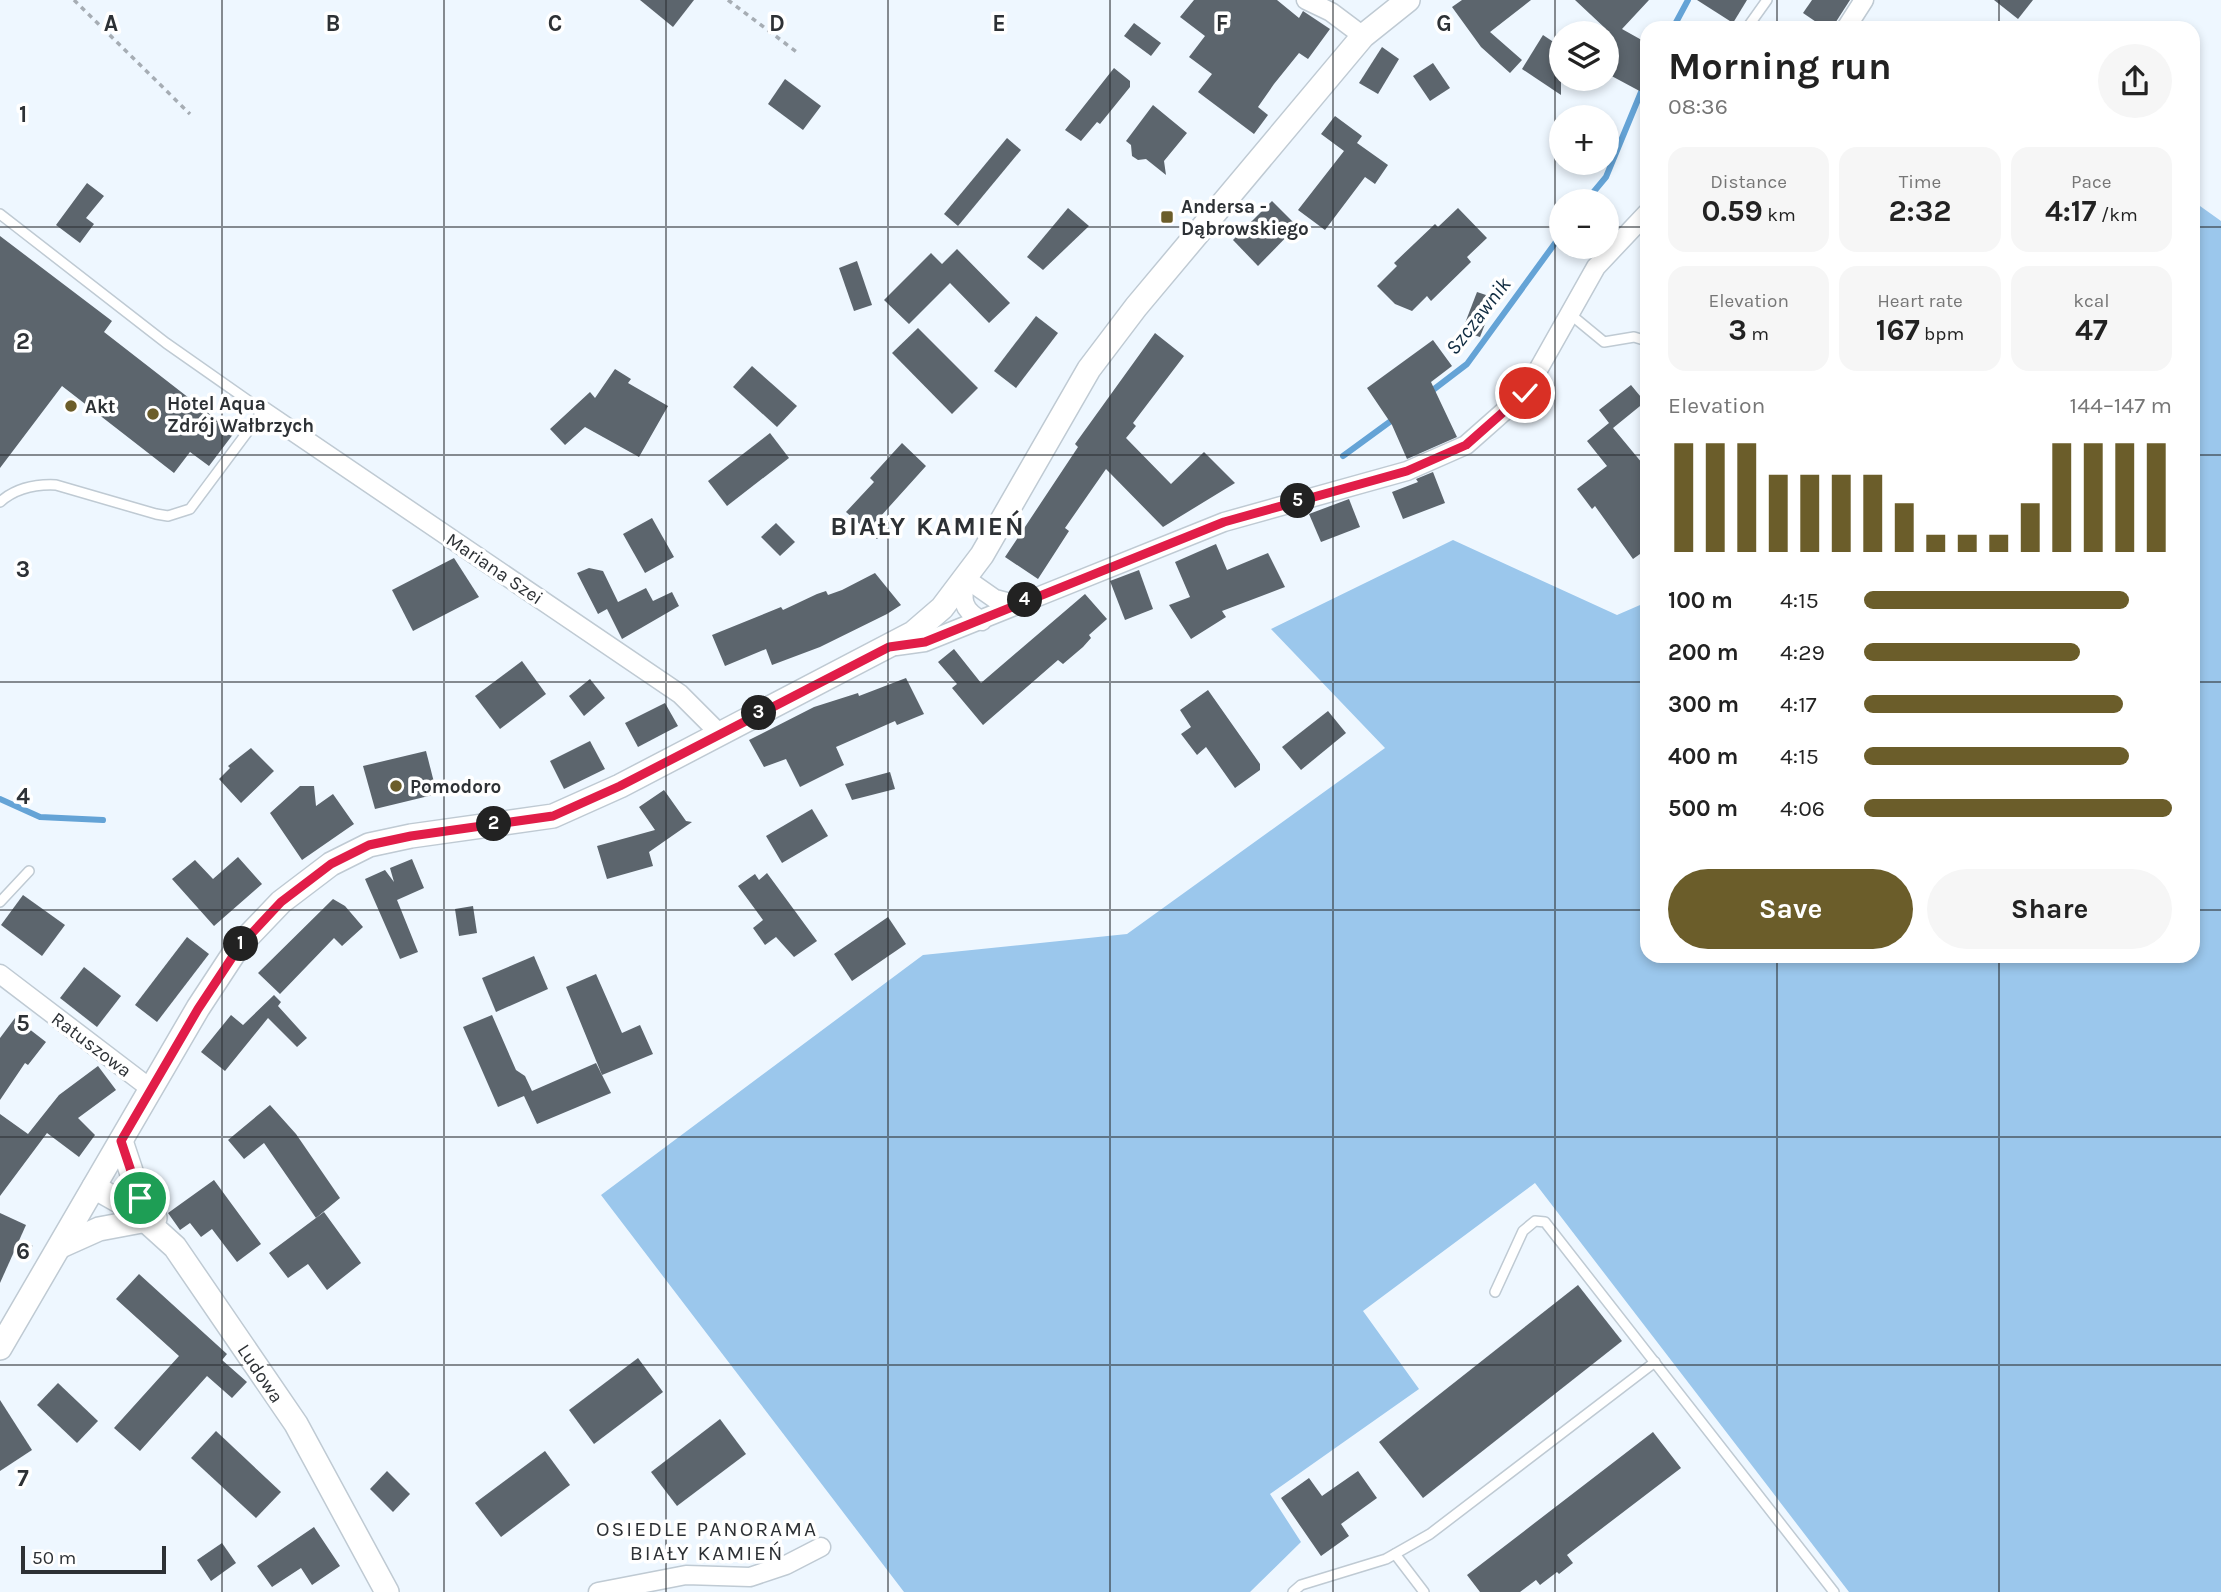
<!DOCTYPE html>
<html lang="en">
<head>
<meta charset="utf-8">
<style>
	body { margin:0; font-family:Karla,sans-serif; background:#f6f6f6; color:#222; height:100vh; display:flex; flex-direction:column; font-size:26px; white-space:nowrap }
	* { box-sizing:border-box; margin:0 }
	p { font-size:23px; color:#767676 }
	.icon { flex:none; width:38px; height:38px; fill:none; stroke:currentColor; stroke-width:2; stroke-linecap:round; stroke-linejoin:round }
	.map { position:relative; flex:1; overflow:hidden }
	.side { position:absolute; left:1640px; top:21px; width:560px; height:942px; display:flex; flex-direction:column; background:#fff; border-radius:21px; box-shadow:0 4px 10px #0003 }
	.side>* { flex:none }
	.fabs { position:absolute; left:1549px; top:21px; display:grid; gap:14px }
	.fabs a { display:grid; place-items:center; width:70px; height:70px; border-radius:50%; background:#fff; box-shadow:0 4px 10px #0003; font-size:35px }
	.scale { position:absolute; left:21px; bottom:18px; width:145px; box-sizing:border-box; padding-left:7px; border:4px solid #2d3135; border-top:0; font-size:19px; line-height:24px; white-space:nowrap; color:#2d3135; -webkit-text-stroke:5px #fff; paint-order:stroke }
	.pin { position:absolute; display:grid; place-items:center; width:60px; height:60px; color:#fff; margin:-30px; border:4px solid #fff; border-radius:50%; box-shadow:0 2px 7px #0007 }
	.km { position:absolute; width:35px; height:35px; margin:-18px; border-radius:50%; background:#222; color:#fff; font-size:19px; line-height:35px; text-align:center }
	.round { display:grid; place-items:center; flex:none; width:74px; height:74px; border-radius:37px; background:#f6f6f6 }
	.head { display:flex; align-items:center; justify-content:space-between; height:119px; padding:0 28px }
	h1 { font-size:38px; font-weight:700; line-height:52px }
	.metrics { display:grid; grid-template-columns:repeat(3,1fr); gap:10px; height:119px; padding:7px 28px }
	.metrics div { display:grid; align-content:center; border-radius:18px; background:#f6f6f6; text-align:center }
	.metrics b { font-size:30px; font-weight:700 }
	.metrics small { font-size:19px; font-weight:400 }
	.metrics p { font-size:19px }
	.chart { height:196px; padding:14px 28px }
	.chart p { display:flex; justify-content:space-between }
	.chart svg { width:100%; height:126px; margin-top:7px; stroke:#6b5d2a; stroke-width:6 }
	.primary-button { display:flex; gap:14px; margin-top:auto; padding:14px 28px }
	.primary-button a { flex:1; height:80px; border-radius:42px; background:#6b5d2a; color:#fff; font-size:28px; font-weight:700; line-height:80px; text-align:center }
	.primary-button a+a { background:#f6f6f6; color:#222 }
	ul { padding:0 28px; list-style:none; font-size:23px }
	li { display:grid; grid-template-columns:112px 84px 1fr; align-items:center; height:52px }
	li i { height:18px; border-radius:9px; background:#6b5d2a }
	.map>svg:first-child { display:block }
	.green { fill:#9bc7ec }
	.lines { fill:none; stroke-linecap:round; stroke-linejoin:round }
	.stream { stroke:#64a3d6; stroke-width:6 }
	.building { fill:#5c656d }
	.service-casing { stroke:#bfcad3; stroke-width:12 }
	.minor-casing { stroke:#bfcad3; stroke-width:21 }
	.tertiary-casing { stroke:#bfcad3; stroke-width:26 }
	.path { stroke:#a6adb4; stroke-width:3.5; stroke-dasharray:5 5; stroke-linecap:butt }
	.service { stroke:#fff; stroke-width:9 }
	.minor { stroke:#fff; stroke-width:18 }
	.tertiary { stroke:#fff; stroke-width:23 }
	.route-casing { stroke:#fff; stroke-width:14 }
	.route { stroke:#e11d48; stroke-width:9 }
	.grid { fill:none; stroke:#2d3135; stroke-width:2; stroke-opacity:0.55 }
	.poi-dot { fill:#6b5d2a; stroke:#fff; stroke-width:2.5 }
	.labels { text-anchor:middle; stroke-width:7; stroke-linejoin:round; paint-order:stroke }
	.poi-label { font-size:19px; font-weight:bold; fill:#2d3135; stroke:#fff; text-anchor:start }
	.street-label { font-size:19px; fill:#2d3135; stroke:#fff }
	.water-label { font-size:21px; font-style:italic; fill:#0f2b40; stroke:#fff }
	.neighbourhood-label { font-size:21px; letter-spacing:2px; fill:#2d3135; stroke:#fff }
	.district-label { font-size:26px; font-weight:bold; letter-spacing:2px; fill:#2d3135; stroke:#fff }
	.grid-label { font-size:23px; text-anchor:middle; font-weight:bold; fill:#2d3135; stroke:#fff; stroke-width:7; stroke-linejoin:round; paint-order:stroke }
</style>
</head>
<body>
<div class="map">
<svg width="2221" height="1592" viewBox="0 0 2221 1592">
	<rect width="100%" height="100%" fill="#eef7ff"/>
	<path class="green" d="M2193,201L2221,221V1592H1849L1535,1183L1363,1311L1419,1389L1270,1494L1301,1542L1250,1592H904L601,1195L923,955L1127,934L1385,748L1271,629L1453,540L1617,615L1647,602V956H2193Z"/>
	<g class="lines">
		<g class="stream">
			<path d="M1673,28L1688,0"/>
			<path d="M1586,201L1606,177L1644,85"/>
			<path d="M1429,393L1467,364L1561,235"/>
			<path d="M1343,456L1395,418"/>
			<path d="M0,799L40,817L103,820"/>
		</g>
	</g>
	<g class="building">
		<path d="M640,0H694L673,27Z"/>
		<path d="M1194,0H1277L1299,18L1303,11L1330,29L1308,59L1299,53L1274,84L1258,107L1268,115L1254,134L1198,92L1212,74L1189,57L1205,36L1180,17Z"/>
		<path d="M1462,0H1531L1490,32L1522,60L1510,73L1481,47L1452,7Z"/>
		<path d="M1575,0H1649L1622,29L1647,43V95L1606,73V29Z"/>
		<path d="M1697,0H1747L1733,23Z"/>
		<path d="M1812,0H1850L1832,28H1825L1803,13Z"/>
		<path d="M1994,0H2033L2018,19Z"/>
		<path d="M1134,23L1161,43L1151,56L1124,36Z"/>
		<path d="M1543,35L1561,47V95L1522,69Z"/>
		<path d="M1382,47L1399,59L1378,94L1359,83Z"/>
		<path d="M1433,63L1450,88L1430,101L1413,76Z"/>
		<path d="M1114,68L1130,81V87L1100,124L1097,122L1081,141L1065,130Z"/>
		<path d="M785,79L821,106L803,130L768,104Z"/>
		<path d="M1153,105L1187,133L1164,161L1166,175L1146,159L1138,160L1132,156L1131,145L1126,141Z"/>
		<path d="M1335,116L1362,136L1357,143L1388,165L1375,184L1365,177L1325,230L1298,210L1344,151L1321,134Z"/>
		<path d="M1007,138L1021,150L958,226L944,214Z"/>
		<path d="M87,183L104,196L86,218L94,224L80,243L56,225Z"/>
		<path d="M1272,201L1297,226L1258,266L1233,240Z"/>
		<path d="M1068,208L1089,226L1043,270L1027,257Z"/>
		<path d="M1458,208L1487,238L1467,257L1471,262L1431,301L1427,296L1412,311L1395,304L1377,286L1397,266L1394,263L1435,224L1438,227Z"/>
		<path d="M0,236L112,321L104,332L234,433L209,466L190,452L174,473L62,386L0,468Z"/>
		<path d="M957,249L1010,303L989,323L950,283L909,324L884,300L931,253L942,264Z"/>
		<path d="M857,261L872,305L854,311L839,268Z"/>
		<path d="M1477,292L1495,298L1480,337L1462,331Z"/>
		<path d="M1036,316L1058,333L1016,388L994,371Z"/>
		<path d="M918,328L978,388L952,414L892,353Z"/>
		<path d="M1155,333L1184,356L1133,423L1136,426L1126,438L1171,484L1204,452L1235,483L1163,527L1106,469L1065,528L1069,531L1038,579L1005,557L1078,447L1075,444Z"/>
		<path d="M1433,340L1452,366L1431,382L1457,437L1407,459L1392,425L1367,388Z"/>
		<path d="M752,366L797,406L777,427L733,387Z"/>
		<path d="M615,369L631,379L628,383L668,406L639,457L585,427L565,445L550,429L590,392L595,398Z"/>
		<path d="M1631,385L1645,402L1613,428L1647,469V549L1633,559L1595,506L1592,509L1577,489L1607,466L1587,441L1609,423L1599,410Z"/>
		<path d="M770,433L789,458L727,506L708,481Z"/>
		<path d="M902,443L926,466L880,517L889,525L877,539L846,512L874,482L870,478Z"/>
		<path d="M1433,472L1445,503L1403,519L1392,492L1418,482L1416,479Z"/>
		<path d="M1349,499L1360,527L1321,542L1309,514Z"/>
		<path d="M652,518L674,557L645,573L623,534Z"/>
		<path d="M776,523L795,542L780,556L761,537Z"/>
		<path d="M1216,544L1227,570L1268,553L1285,587L1222,611L1226,617L1191,639L1169,605L1190,597L1175,562Z"/>
		<path d="M454,558L479,597L413,631L392,590Z"/>
		<path d="M589,568L603,571L618,602L646,588L653,601L672,592L679,606L622,639L607,609L598,614L577,573Z"/>
		<path d="M1139,570L1153,609L1125,620L1110,581Z"/>
		<path d="M875,573L901,605L887,614L820,647L772,665L766,649L725,666L712,635L781,607L783,610L817,594L826,591L828,595L842,590Z"/>
		<path d="M1085,594L1107,619L1089,635L1091,638L1083,647L1063,664L1058,660L983,725L952,688L957,684L938,662L954,649L981,683Z"/>
		<path d="M522,661L546,694L500,729L475,696Z"/>
		<path d="M906,678L924,714L897,725L895,721L836,747L844,765L800,787L786,759L764,767L749,740L814,707L858,693L859,696Z"/>
		<path d="M590,679L605,698L584,716L569,696Z"/>
		<path d="M1208,690L1260,764V770L1235,788L1206,747L1197,755L1181,734L1191,727L1180,710Z"/>
		<path d="M665,703L678,726L638,747L625,723Z"/>
		<path d="M1328,711L1346,733L1301,770L1282,747Z"/>
		<path d="M590,741L605,769L564,789L550,761Z"/>
		<path d="M251,748L274,771L241,803L219,779L230,768L228,766Z"/>
		<path d="M426,751L437,794L375,809L363,766Z"/>
		<path d="M890,772L895,789L852,800L845,784Z"/>
		<path d="M300,786H314L316,806L333,794L354,824L302,860L270,813Z"/>
		<path d="M664,790L686,821L692,822L649,852L653,866L607,879L597,846L655,830L639,807Z"/>
		<path d="M812,809L828,836L782,863L766,836Z"/>
		<path d="M238,857L262,884L214,926L172,879L195,860L213,879Z"/>
		<path d="M412,859L424,888L397,900L418,952L400,959L365,879L385,870L394,882L390,868Z"/>
		<path d="M767,873L817,941L794,957L776,937L765,945L753,928L763,920L738,886L755,874L759,880Z"/>
		<path d="M23,895L65,925L42,956L1,925Z"/>
		<path d="M333,899L345,906L363,927L342,946L334,938L280,994L258,973Z"/>
		<path d="M473,906L477,933L459,936L455,909Z"/>
		<path d="M888,917L906,944L852,981L834,954Z"/>
		<path d="M187,937L209,954L157,1022L135,1005Z"/>
		<path d="M534,956L548,989L496,1012L482,978Z"/>
		<path d="M84,967L121,996L97,1027L60,998Z"/>
		<path d="M596,974L622,1033L640,1025L653,1054L602,1075L566,987Z"/>
		<path d="M274,995L281,1002L278,1006L307,1038L297,1047L268,1018L225,1071L201,1052L231,1015L243,1025Z"/>
		<path d="M492,1015L516,1070L525,1076L532,1091L596,1063L611,1093L537,1124L524,1096L498,1107L463,1027Z"/>
		<path d="M15,1018L46,1042L28,1065L25,1063L0,1100V1038Z"/>
		<path d="M98,1066L116,1090L78,1118L95,1135L79,1157L47,1133L0,1196V1114L28,1134L59,1095Z"/>
		<path d="M270,1105L296,1134L340,1198L316,1218L264,1143L244,1159L228,1140Z"/>
		<path d="M214,1180L261,1244L237,1262L212,1229L201,1237L190,1223L180,1230L168,1213Z"/>
		<path d="M324,1212L361,1263L327,1290L308,1264L288,1278L269,1253Z"/>
		<path d="M0,1213L26,1225L0,1283Z"/>
		<path d="M139,1274L227,1354L222,1360L247,1382L232,1398L207,1376L140,1451L114,1428L179,1356L116,1299Z"/>
		<path d="M1578,1285L1622,1341L1423,1498L1379,1442Z"/>
		<path d="M638,1358L663,1392L594,1444L569,1410Z"/>
		<path d="M58,1383L98,1421L77,1443L37,1405Z"/>
		<path d="M0,1400L32,1450L0,1471Z"/>
		<path d="M720,1419L746,1454L677,1506L651,1472Z"/>
		<path d="M216,1431L281,1492L256,1518L191,1458Z"/>
		<path d="M1653,1432L1681,1468L1567,1555L1573,1563L1559,1574L1557,1572L1540,1585L1536,1580L1520,1592H1480L1467,1575Z"/>
		<path d="M545,1451L570,1485L501,1537L475,1503Z"/>
		<path d="M387,1471L410,1494L393,1512L370,1489Z"/>
		<path d="M1358,1471L1377,1498L1341,1524L1349,1536L1321,1556L1281,1498L1309,1478L1322,1496Z"/>
		<path d="M314,1527L340,1566L312,1585L301,1568L272,1587L257,1566Z"/>
		<path d="M222,1543L236,1563L211,1581L197,1560Z"/>
	</g>
	<g class="lines">
		<g class="service-casing">
			<g id="service">
				<path d="M1747,28L1767,0"/>
				<path d="M0,214L166,343L263,411L190,509L168,516L156,514L56,485C35,484 16,488 0,502"/>
				<path d="M1570,314L1604,342L1634,337L1647,341"/>
				<path d="M0,902L29,871"/>
				<path d="M1495,1292L1523,1231L1535,1221L1545,1222L1834,1592"/>
				<path d="M1395,1554L1424,1592"/>
				<path d="M1293,1592L1301,1585L1386,1559L1430,1534L1655,1362"/>
			</g>
		</g>
		<g class="minor-casing">
			<g id="minor">
				<path d="M1306,0L1331,12L1363,36"/>
				<path d="M1846,28L1864,0"/>
				<path d="M263,411L680,694L719,733"/>
				<path d="M965,578L995,599L1014,604"/>
				<path d="M965,578C962,600 961,609 982,621"/>
				<path d="M896,646L925,642L1224,522L1407,471L1466,445L1525,393L1596,267L1647,213"/>
				<path d="M0,974L151,1089"/>
				<path d="M598,1592L686,1575L750,1577L786,1565L821,1547"/>
			</g>
		</g>
		<g class="tertiary-casing">
			<g id="tertiary">
				<path d="M121,1141L140,1198L155,1218"/>
				<path d="M94,1187L133,1209L175,1247L296,1424L387,1592"/>
				<path d="M61,1246L99,1229L147,1220"/>
				<path d="M0,1348L198,1008L238,947L281,902L331,864L369,845L411,836L553,816L620,786L913,633L942,608L982,555L1089,369L1136,307L1363,36L1408,0"/>
			</g>
		</g>
		<g class="path">
			<path d="M74,0L190,114"/>
			<path d="M728,0L798,53"/>
			<path d="M26,1259L32,1242"/>
		</g>
		<use href="#service" class="service"/>
		<use href="#minor" class="minor"/>
		<use href="#tertiary" class="tertiary"/>
	</g>
	<g class="lines">
		<g class="route-casing">
			<path id="route" d="M140,1198L121,1141L198,1009L239,947L281,902L331,864L369,845L411,836L553,816L620,786L889,647L925,642L1224,522L1407,471L1466,445L1525,393"/>
		</g>
		<use href="#route" class="route"/>
	</g>
	<path class="grid" d="M222,0V1592M444,0V1592M666,0V1592M888,0V1592M1110,0V1592M1333,0V1592M1555,0V1592M1777,0V28M1999,0V28M0,227H1561M1606,227H1647M2193,227H2221M0,455H1647M2193,455H2221M0,682H1647M2193,682H2221M0,910H1647M2193,910H2221M1777,956V1592M1999,956V1592M0,1137H2221M0,1365H2221"/>
	<g class="poi-dot">
		<rect x="1160" y="210" width="14" height="14" rx="3.5"/>
		<circle cx="71" cy="406" r="7"/>
		<circle cx="153" cy="414" r="7"/>
		<circle cx="396" cy="786" r="7"/>
	</g>
	<g class="labels">
		<g class="poi-label">
			<text x="1181" y="213">Andersa -<tspan x="1181" dy="22">Dąbrowskiego</tspan></text>
			<text x="167" y="410">Hotel Aqua<tspan x="167" dy="22">Zdrój Wałbrzych</tspan></text>
			<text x="85" y="413">Akt</text>
			<text x="410" y="793">Pomodoro</text>
		</g>
		<g class="street-label">
			<text transform="translate(495 568) rotate(34)" y="7">Mariana Szei</text>
			<text transform="translate(92 1044) rotate(37)" y="7">Ratuszowa</text>
			<text transform="translate(261 1373) rotate(56)" y="7">Ludowa</text>
		</g>
		<g class="water-label">
			<text transform="translate(1478 316) rotate(-52)" y="7">Szczawnik</text>
		</g>
		<g class="neighbourhood-label">
			<text x="707" y="1536">OSIEDLE PANORAMA<tspan x="707" dy="24">BIAŁY KAMIEŃ</tspan></text>
		</g>
		<g class="district-label">
			<text x="928" y="535">BIAŁY KAMIEŃ</text>
		</g>
	</g>
	<g class="grid-label">
		<text x="111" y="31">A</text>
		<text x="333" y="31">B</text>
		<text x="555" y="31">C</text>
		<text x="777" y="31">D</text>
		<text x="999" y="31">E</text>
		<text x="1222" y="31">F</text>
		<text x="1444" y="31">G</text>
		<text x="23" y="122">1</text>
		<text x="23" y="349">2</text>
		<text x="23" y="577">3</text>
		<text x="23" y="804">4</text>
		<text x="23" y="1031">5</text>
		<text x="23" y="1259">6</text>
		<text x="23" y="1486">7</text>
	</g>
</svg>
<div class="fabs">
<a><svg class="icon" aria-label="layers" viewBox="0 0 24 24"><path d="M12 4l9 5-9 5-9-5zM3 14l9 5 9-5"/></svg></a>
<a>+</a>
<a>−</a>
</div>
<div class="scale">50 m</div>
<div class="pin" style="left:140px;top:1198px;background:#1e9e55"><svg class="icon" aria-label="arrive" viewBox="0 0 24 24"><path d="M6 21V4h12l-3 4 3 4H6"/></svg></div>
<div class="pin" style="left:1525px;top:393px;background:#d93025"><svg class="icon" aria-label="check" viewBox="0 0 24 24"><path d="M5 12l5 5 9-10"/></svg></div>
<b class="km" style="left:241px;top:944px">1</b>
<b class="km" style="left:494px;top:824px">2</b>
<b class="km" style="left:759px;top:713px">3</b>
<b class="km" style="left:1025px;top:600px">4</b>
<b class="km" style="left:1298px;top:501px">5</b>
<section class="side">
<div class="head"><div><h1>Morning run</h1><p>08:36</p></div><a class="round"><svg class="icon" aria-label="share" viewBox="0 0 24 24"><path d="M12 15V3M7 8l5-5 5 5M5 13v7h14v-7"/></svg></a></div>
<div class="metrics">
<div><p>Distance</p><b>0.59<small> km</small></b></div>
<div><p>Time</p><b>2:32</b></div>
<div><p>Pace</p><b>4:17<small> /km</small></b></div>
</div>
<div class="metrics">
<div><p>Elevation</p><b>3<small> m</small></b></div>
<div><p>Heart rate</p><b>167<small> bpm</small></b></div>
<div><p>kcal</p><b>47</b></div>
</div>
<div class="chart"><p><span>Elevation</span>144–147 m</p>
<svg viewBox="0 0 160 44" preserveAspectRatio="none"><path d="M5 44V6M15 44V6M25 44V6M35 44V17M45 44V17M55 44V17M65 44V17M75 44V27M85 44V38M95 44V38M105 44V38M115 44V27M125 44V6M135 44V6M145 44V6M155 44V6"/></svg>
</div>
<ul>
<li><b>100 m</b>4:15<i style="width:86%"></i></li>
<li><b>200 m</b>4:29<i style="width:70%"></i></li>
<li><b>300 m</b>4:17<i style="width:84%"></i></li>
<li><b>400 m</b>4:15<i style="width:86%"></i></li>
<li><b>500 m</b>4:06<i style="width:100%"></i></li>
</ul>
<div class="primary-button"><a>Save</a><a>Share</a></div>
</section>
</div>
</body>
</html>
